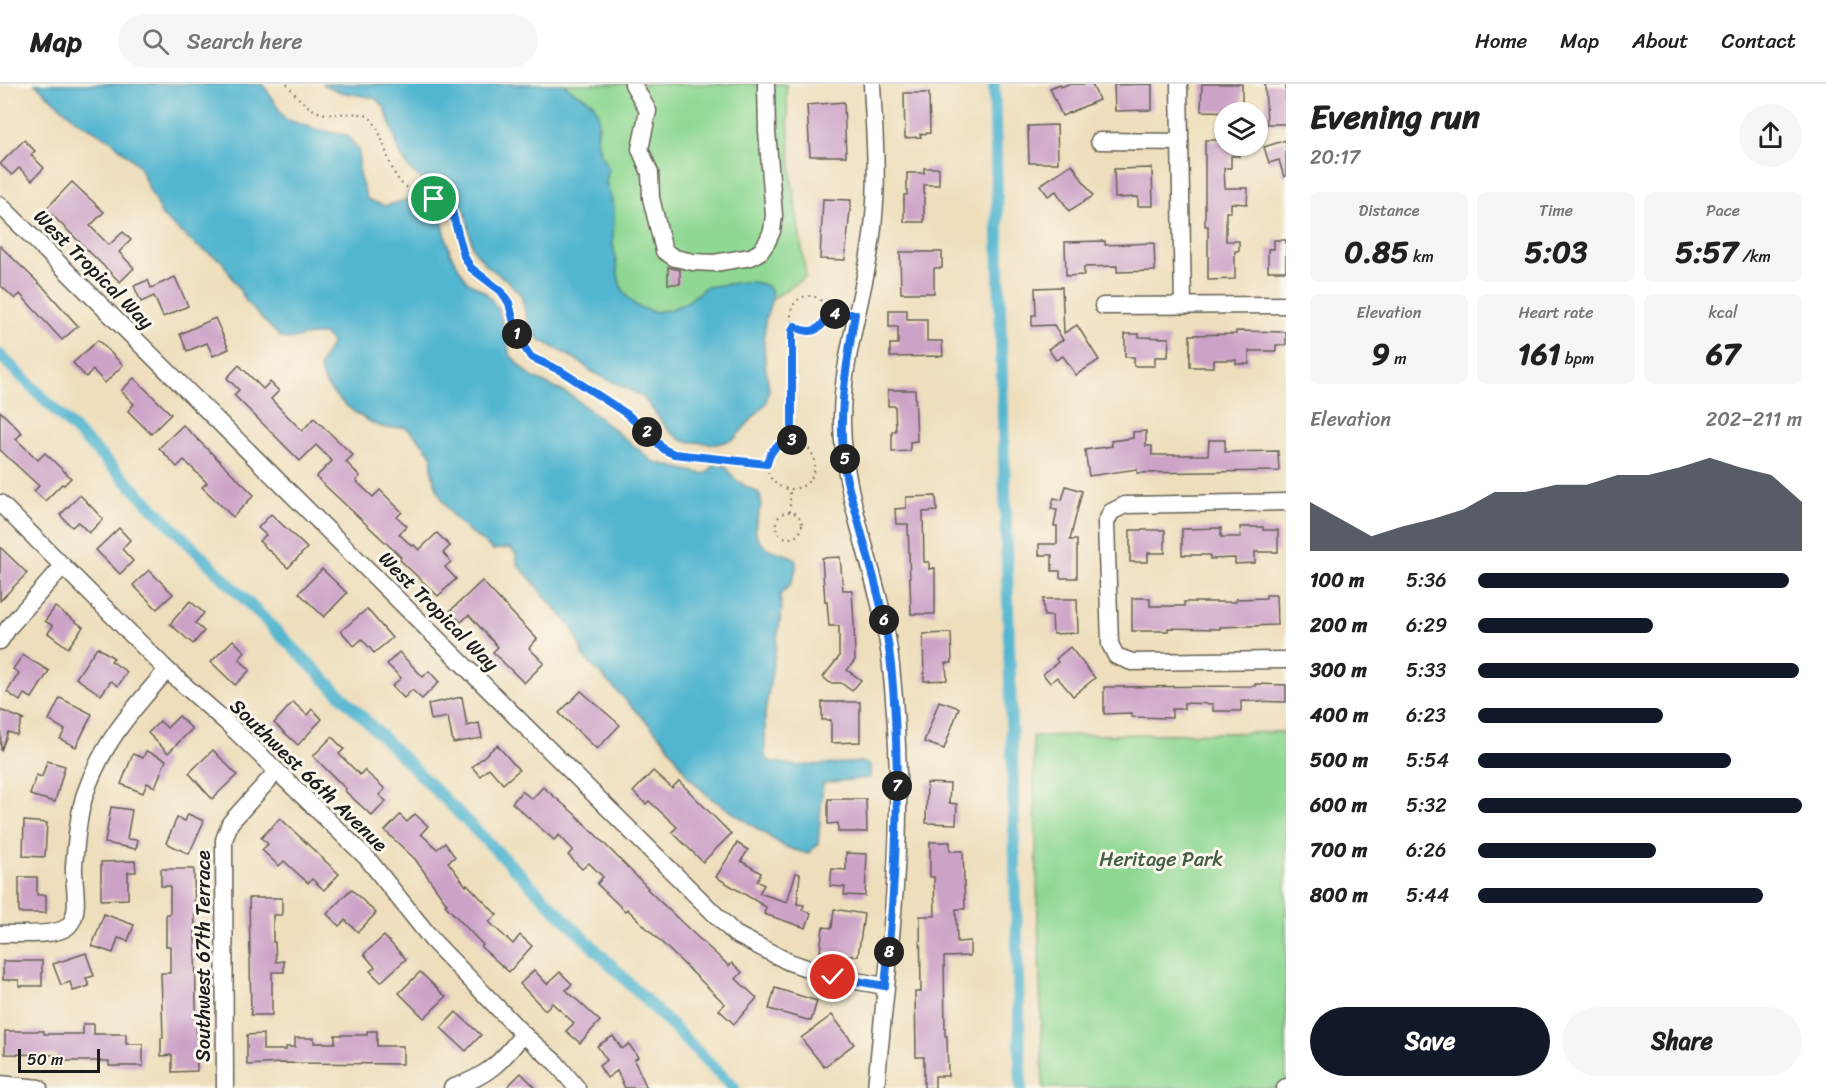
<!DOCTYPE html>
<html lang="en">
<head>
<meta charset="utf-8">
<style>
	body { margin:0; font-family:Sriracha,sans-serif; background:#f6f6f6; color:#202124; height:100vh; display:flex; flex-direction:column; font-size:22px; white-space:nowrap }
	* { box-sizing:border-box; margin:0 }
	p { font-size:20px; color:#757577 }
	.icon { flex:none; width:33px; height:33px; fill:none; stroke:currentColor; stroke-width:2; stroke-linecap:round; stroke-linejoin:round }
	.map { position:relative; flex:1; overflow:hidden }
	.drawer { display:flex; flex-direction:column; background:#fff; width:540px }
	.drawer>* { flex:none }
	.tools { position:absolute; left:1214px; top:18px; display:grid; gap:12px }
	.tools a { display:grid; place-items:center; width:54px; height:54px; border-radius:50%; background:#fff; box-shadow:0 2px 4px #0004; font-size:30px }
	.scale { position:absolute; left:18px; bottom:15px; width:82px; box-sizing:border-box; padding-left:6px; border:3px solid #1c1c1c; border-top:0; font-size:16px; line-height:21px; white-space:nowrap; color:#1c1c1c; -webkit-text-stroke:4px #fbf7ec; paint-order:stroke }
	.pin { position:absolute; display:grid; place-items:center; width:51px; height:51px; color:#fff; margin:-26px; border:3px solid #fff; border-radius:50%; box-shadow:0 2px 6px #0007 }
	.km { position:absolute; width:30px; height:30px; margin:-15px; border-radius:50%; background:#222; color:#fff; font-size:16px; line-height:30px; text-align:center }
	.round { display:grid; place-items:center; flex:none; width:63px; height:63px; border-radius:32px; background:#f6f6f6 }
	.overview { display:flex; align-items:center; justify-content:space-between; height:102px; padding:0 24px }
	h1 { font-size:33px; font-weight:800; line-height:45px }
	.stats { display:grid; grid-template-columns:repeat(3,1fr); gap:9px; height:102px; padding:6px 24px }
	.stats div { display:grid; align-content:center; border-radius:9px; background:#f6f6f6; text-align:center }
	.stats b { font-size:30px; font-weight:800 }
	.stats small { font-size:16px; font-weight:400 }
	.stats p { font-size:16px }
	.chart { height:168px; padding:12px 24px }
	.chart p { display:flex; justify-content:space-between }
	.chart svg { width:100%; height:108px; margin-top:6px; fill:#111827; opacity:.7 }
	.button { display:flex; gap:12px; margin-top:auto; padding:12px 24px }
	.button a { flex:1; height:69px; border-radius:36px; background:#111827; color:#fff; font-size:24px; font-weight:800; line-height:69px; text-align:center }
	.button a+a { background:#f6f6f6; color:#202124 }
	ul { padding:0 24px; list-style:none; font-size:20px }
	li { display:grid; grid-template-columns:96px 72px 1fr; align-items:center; height:45px }
	li i { height:15px; border-radius:8px; background:#111827 }
	header { display:flex; align-items:center; gap:36px; box-sizing:border-box; height:84px; padding:0 30px; background:#fff; border-bottom:2px solid #e0e0e0 }
	header strong { font-size:28px }
	nav { display:flex; gap:33px; margin-inline-start:auto; font-size:21px }
	.search { width:420px; height:54px; background:#f6f6f6; display:flex; align-items:center; gap:15px; box-sizing:border-box; padding:0 21px; border-radius:33px; color:#757577; font-size:22px }
	main { display:flex; flex:1; min-height:0 }
	.map>svg:first-child { display:block }
	.green { fill:#8fd893; stroke:#567a58; stroke-width:1.5 }
	.water { fill:#52b6d0; stroke:#376976; stroke-width:1.5 }
	.lines { fill:none; stroke-linecap:round; stroke-linejoin:round }
	.canal { stroke:#52b6d0; stroke-width:12 }
	.building { fill:#cca2c7 }
	.minor-casing { stroke:#666054; stroke-width:19 }
	.path { stroke:#666054; stroke-width:2; stroke-dasharray:1.5 4.5; stroke-linecap:butt }
	.minor { stroke:#fff; stroke-width:16 }
	.route-casing { stroke:#fff; stroke-width:12 }
	.route { stroke:#1a73e8; stroke-width:8 }
	.labels { text-anchor:middle; stroke-width:6; stroke-linejoin:round; paint-order:stroke }
	.street-label { font-size:20px; fill:#1c1c1c; stroke:#fbf7ec }
	.park-label { font-size:20px; fill:#445e46; stroke:#fbf7ec }
</style>
</head>
<body>
<header>
<strong>Map</strong>
<div class="search"><svg class="icon" aria-label="search" viewBox="0 0 24 24"><circle cx="10" cy="10" r="6"/><path d="M15 15l6 6"/></svg>Search here</div>
<nav><a>Home</a><a>Map</a><a>About</a><a>Contact</a></nav>
</header>
<main>
<div class="map">
<svg width="1286" height="1004" viewBox="0 0 1286 1004">
	<rect width="100%" height="100%" fill="#fbf7ec"/>
	<filter id="ink" filterUnits="userSpaceOnUse"><feTurbulence type="fractalNoise" baseFrequency=".0167" numOctaves="2"/><feDisplacementMap in="SourceGraphic" scale="12" xChannelSelector="R" yChannelSelector="G"/><feConvolveMatrix kernelMatrix="1 2 1 2 8 2 1 2 1" color-interpolation-filters="sRGB"/></filter>
	<filter id="wash" filterUnits="userSpaceOnUse"><feTurbulence type="fractalNoise" baseFrequency=".008" numOctaves="4" result="noise"/><feDisplacementMap in="SourceGraphic" scale="24" xChannelSelector="R" yChannelSelector="G"/><feGaussianBlur stdDeviation="1.35" result="paint"/><feColorMatrix in="noise" values="0 0 0 0 0 0 0 0 0 0 0 0 0 0 0 0 0 1.4 0 .05"/><feComposite in="paint" operator="in"/></filter>
	<g filter="url(#wash)">
		<rect width="100%" height="100%" fill="#eedebc"/>
		<g class="green">
			<path d="M564,0H786L792,97L806,193L772,215L771,207L725,202L706,203L687,218L670,226L654,228L638,223L627,213L620,201L613,160L614,124L606,98L609,84L601,73L597,55L599,40L593,19L570,6Z"/>
			<path d="M1286,648V1004H1043L1033,652Z"/>
		</g>
		<g class="water">
			<path d="M35,0H263L285,35L319,46L347,51L359,67V91L367,115L385,122L418,112L434,118L442,136L450,169L467,197L486,209L499,226L510,271L532,293L572,312L654,378L703,390L710,387L713,381L726,382C734,398 744,401 759,409C766,426 752,433 756,449C763,475 797,465 796,480C796,488 792,500 786,505C784,507 781,509 780,512L782,525L765,630V672L769,677L797,682L861,678L870,681V694L823,699L818,760L808,770L785,763L709,713L688,692L665,657L583,572C578,546 560,530 543,510C535,500 529,491 518,482L516,470L509,464L493,466C480,455 463,445 453,432C440,415 429,392 432,371L417,353L405,343C399,343 392,345 386,344C365,340 320,306 320,283C321,274 330,267 331,258L324,250L303,252L291,256L280,253L248,220L222,177L194,160L162,132L138,81L112,57L76,36Z"/>
			<path d="M322,0H564C573,9 587,12 594,21C602,31 597,42 597,53C597,65 602,75 609,84L606,98L614,124L613,160L620,201L627,213L638,223L654,228L670,226L687,218L706,203L743,198H754L765,201L771,207L772,215L765,237L764,257L765,280L769,305L766,319L734,355L717,360L683,357L669,347L643,313L591,287L577,276L540,256L529,243L521,211L509,198L486,181L473,165L465,127L452,112L432,102L411,87L401,72L384,22L374,14L341,8Z"/>
		</g>
		<g class="lines">
			<g class="canal">
				<path d="M994,0L1021,1004"/>
				<path d="M0,271L734,1004"/>
			</g>
		</g>
		<g id="blocks">
			<g class="building">
				<path d="M1060,0L1061,3L1068,0H1092L1099,16L1062,32L1050,4Z"/>
				<path d="M1152,0V26L1115,27L1114,1Z"/>
				<path d="M1202,0H1242V28L1201,27Z"/>
				<path d="M1265,0H1286V40H1267Z"/>
				<path d="M904,9H929L930,49L920,50L921,53L905,54Z"/>
				<path d="M844,18L846,72H810L807,21Z"/>
				<path d="M1057,41L1058,79H1029L1028,42Z"/>
				<path d="M24,56L35,67L31,71L44,84L32,96L19,84L12,91L0,80Z"/>
				<path d="M1205,56H1224V62H1239V72H1231V84H1224L1225,104H1248L1247,120L1231,119V128H1226V157H1239V167H1235V195L1208,196V142H1205Z"/>
				<path d="M1286,56V92L1284,93L1279,76L1269,79L1264,63Z"/>
				<path d="M1072,80L1093,112L1069,127L1056,107L1048,112L1040,101Z"/>
				<path d="M924,84H939V101H924V138H904V111H907V89H924Z"/>
				<path d="M1152,84L1153,122H1138V113L1115,114L1114,85Z"/>
				<path d="M72,98L104,128L90,142L109,161L123,148L131,156L119,168L134,184L120,198L46,125Z"/>
				<path d="M823,115L851,116L845,176L820,175Z"/>
				<path d="M1274,156H1286V187H1268V165H1274Z"/>
				<path d="M1105,157V161L1154,159L1155,187L1117,188V182L1084,183V191L1066,192L1065,158Z"/>
				<path d="M0,162L45,205L78,242L62,256L20,210L15,215L0,201Z"/>
				<path d="M900,168H942V184H934V209H901Z"/>
				<path d="M668,183L680,186V200H668Z"/>
				<path d="M175,193L188,222L163,233L154,212L141,218L134,202L148,196L151,204Z"/>
				<path d="M1062,203L1064,249L1077,241L1099,276L1076,291L1063,272L1056,276L1048,265L1063,256L1054,241L1032,242V231H1036L1035,204Z"/>
				<path d="M889,226H907V235H927V257H942L943,272L890,273V260H898V243H889Z"/>
				<path d="M215,234L229,265L213,272L207,259L187,267L180,250Z"/>
				<path d="M1236,247L1286,248V261H1276V267H1249V280H1236V276H1214V283H1190V251L1236,250Z"/>
				<path d="M1125,250H1139V253L1169,254L1168,273H1155V282H1134V273H1125Z"/>
				<path d="M98,256L123,281L105,299L93,286L86,293L73,279Z"/>
				<path d="M239,281L263,305L270,298L279,307L271,315L302,347L314,334L353,371L346,378L360,392L356,397L373,413L380,406L402,428L397,433L407,442L399,450L412,462L414,461L419,466L437,449L450,462L443,469L451,478L445,483L456,495L438,512L399,475L401,473L316,393L332,377L316,361L300,377L234,311L239,306L227,294Z"/>
				<path d="M134,294L171,330L151,350L128,327L134,320L121,307Z"/>
				<path d="M888,306H915L917,357L910,358V367L892,368V347H896L895,322H888Z"/>
				<path d="M0,327L22,349L16,355L38,376L45,369L71,394L64,401L62,400L45,417L34,407L39,402L0,366Z"/>
				<path d="M183,341L254,411L233,433L202,403L207,399L184,376L177,383L159,364Z"/>
				<path d="M1146,347V362H1152V371H1208L1209,356H1225V368L1278,367L1279,387L1137,389V385L1089,392L1085,366L1112,362L1111,357L1133,354V348Z"/>
				<path d="M1066,402L1082,407L1070,456H1077V494H1060V487H1052V471H1039V460H1057V442H1054L1057,426L1051,425L1054,414L1062,416Z"/>
				<path d="M80,411L103,435L89,449L78,438L72,443L60,431Z"/>
				<path d="M936,412L937,427L923,428L924,478H929V485L935,484V530H911L908,440H896L895,425L906,424V413Z"/>
				<path d="M271,430L307,464L288,484L259,457L266,451L258,444Z"/>
				<path d="M1240,443H1263V446H1278V468H1255V479L1235,480V474L1210,475V471H1182V445L1221,444V453H1241Z"/>
				<path d="M119,444L130,456L122,465L133,477L120,490L96,466Z"/>
				<path d="M1130,446H1165V469H1148V478H1130Z"/>
				<path d="M0,463L27,489L0,517Z"/>
				<path d="M840,473L843,506H852L854,539L855,576L847,586L861,596L852,607L841,599H830L823,593L839,573V542H829L827,517L825,518L822,474Z"/>
				<path d="M322,485L347,509L324,533L299,509Z"/>
				<path d="M149,486L173,510L157,525L133,501Z"/>
				<path d="M482,497L537,555L529,564L544,579L524,599L493,568L498,563L469,531L461,538L450,527Z"/>
				<path d="M1266,511H1276L1277,541L1220,543V545L1168,544V547H1132V514H1150V522H1184V518H1236V515L1266,514Z"/>
				<path d="M1043,515H1077L1078,549L1053,550L1052,532H1044Z"/>
				<path d="M190,517L204,529L195,539L204,547L193,560L170,540Z"/>
				<path d="M55,523L83,543L68,564L48,549L53,542L45,537Z"/>
				<path d="M367,525L392,554L374,569L362,555L354,562L341,547Z"/>
				<path d="M951,549L952,579H946L947,596L924,597L923,550Z"/>
				<path d="M233,556L245,568L239,575L250,586L235,601L211,578Z"/>
				<path d="M97,563L114,574L111,577L127,588L118,602L111,597L101,611L76,594Z"/>
				<path d="M1070,563L1095,594L1073,612L1057,593L1050,599L1043,590L1058,578L1056,575Z"/>
				<path d="M399,568L423,593L429,587L439,598L422,615L412,606L404,614L392,602L401,594L387,580Z"/>
				<path d="M23,571L49,587L32,614L24,610L20,617L7,608L19,589L13,585Z"/>
				<path d="M1255,600L1286,601V618L1241,617V627H1213V620L1184,619V625H1172V634L1131,633V629L1104,630V603L1255,602Z"/>
				<path d="M581,607L620,641L597,665L559,629Z"/>
				<path d="M462,613L467,642L479,639L482,654L453,659L448,633L431,636L428,620Z"/>
				<path d="M60,614L92,630L76,663L60,655L65,646L49,636Z"/>
				<path d="M939,617L959,624L944,665L924,658Z"/>
				<path d="M293,618L307,631L312,625L322,635L298,661L274,639Z"/>
				<path d="M822,618H860V658L831,659V636H822Z"/>
				<path d="M0,626L25,636H22L17,651L8,648L1,667Z"/>
				<path d="M179,632L192,645L168,669L148,649L160,637L167,644Z"/>
				<path d="M332,653L344,665L339,670L360,691L364,686L385,705L379,711L386,717L372,732L345,707L346,705L313,672Z"/>
				<path d="M497,661L519,686L503,700L489,684L480,692L472,683Z"/>
				<path d="M213,666L237,691L212,715L189,689Z"/>
				<path d="M146,667L166,676L155,703L147,699L143,709L121,700L133,670L143,674Z"/>
				<path d="M47,677L65,682L55,718L30,711L36,691L42,693Z"/>
				<path d="M653,687L672,704L679,697L731,750L703,778L672,748L677,743L649,717L646,720L633,708Z"/>
				<path d="M927,699L950,700L949,719L957,720L956,740L926,739Z"/>
				<path d="M543,703L576,731L648,804L647,805L692,848L729,882L732,879L742,888L736,895L757,914L734,940L719,926L725,920L627,825L625,827L597,800L603,793L589,779L582,785L568,771L573,766L559,751L554,756L512,719L522,707L532,715Z"/>
				<path d="M828,715H866L867,748H838V739L828,740Z"/>
				<path d="M111,723L132,726L127,755L138,756L136,765L105,759Z"/>
				<path d="M188,730L204,737L189,770L166,759L177,734L185,737Z"/>
				<path d="M415,730L428,742L421,750L437,765L445,759L455,773L448,778L466,802L467,800L497,831L489,838L513,860L520,851L532,862L509,888L481,863L483,861L445,821L447,820L415,775L385,747L400,731L407,738Z"/>
				<path d="M280,734L339,790L324,806L312,795L308,799L284,777L279,782L262,766L268,760L261,754Z"/>
				<path d="M24,737L47,739L45,773L23,772Z"/>
				<path d="M930,758H950V767H963L965,825H956L957,858L970,857V872L944,873L945,952H947L948,992H935V1004H924V973H916L915,908H921L920,832H935L934,793H930Z"/>
				<path d="M737,759L748,766L741,777L761,789L757,797L764,801L759,809L787,818L796,789L800,790L797,820L804,821L802,826L811,829L806,844L764,830L766,823L716,793Z"/>
				<path d="M846,769L867,770L865,812L844,811L845,803L830,802L832,785L846,786Z"/>
				<path d="M135,777L136,788H128V815L101,816V778Z"/>
				<path d="M161,785H194L197,987L172,988V971L161,972V954H163L161,889H170V862H166V830H170V802H161Z"/>
				<path d="M19,793H37V811H46V829H19Z"/>
				<path d="M351,805L376,829L358,848L345,836L339,842L327,830Z"/>
				<path d="M249,814H282V831H273V858H275L276,878L284,877V888H272V931H251Z"/>
				<path d="M834,825L864,830L858,872L820,867L823,843L832,844Z"/>
				<path d="M104,830L134,841L128,857L118,854L113,869L92,862Z"/>
				<path d="M384,852L406,875L381,898L370,887L375,883L364,870Z"/>
				<path d="M86,869L94,892L86,894L89,902L73,907L70,898L61,901L53,880Z"/>
				<path d="M3,877H42V902H19V896H3Z"/>
				<path d="M534,886L547,900L560,888L572,900L566,906L600,937L580,959L566,947L574,939L552,919L545,926L520,900Z"/>
				<path d="M420,888L446,913L424,934L399,909Z"/>
				<path d="M775,904L817,917L811,937L769,925Z"/>
				<path d="M456,928L481,951L466,967L441,944Z"/>
				<path d="M832,931L854,960L824,983L801,954Z"/>
				<path d="M83,940H94V950H126V960H143V982H109V977H56V971L5,970V947H44V950H83Z"/>
				<path d="M367,947H377V962H403V980L281,979L247,981V951L263,950V966H286V963H295V954H314V959H335V951H367Z"/>
				<path d="M613,952L622,965L629,960L638,973L634,976L647,1004H625L617,987L607,994L599,982L607,976L597,962Z"/>
				<path d="M521,989L536,1004H506Z"/>
			</g>
		</g>
	</g>
	<g filter="url(#ink)">
		<use href="#blocks" fill-opacity="0" stroke="#666054" stroke-width="1.5"/>
		<g class="lines">
			<g class="minor-casing">
				<g id="minor">
					<path d="M633,0L648,27L640,65L650,89L651,114L664,167L675,174L693,178L714,179L751,173L761,167L767,158L772,147L774,131L767,47L766,0"/>
					<path d="M872,0C874,44 878,89 874,132C869,202 841,268 842,338C843,422 883,499 891,582C896,631 899,681 898,730C897,821 884,913 876,1004"/>
					<path d="M1179,0L1183,221"/>
					<path d="M1099,57L1180,58"/>
					<path d="M0,121L735,850L789,878L833,893L885,902"/>
					<path d="M1103,222L1286,221"/>
					<path d="M1286,418L1125,421L1111,428L1106,439L1110,560L1116,572L1132,578L1286,576"/>
					<path d="M0,419L167,586L225,637L367,774L433,857L523,950L556,979L577,1004"/>
					<path d="M0,557L9,543L63,482"/>
					<path d="M0,850C17,849 60,854 70,840C81,826 73,799 74,782C76,759 78,732 85,710C102,659 133,625 167,586"/>
					<path d="M0,1000L39,1004"/>
					<path d="M225,1004L224,756L230,739L277,687"/>
					<path d="M452,1004C487,992 501,979 523,950"/>
					<path d="M1285,1004L1286,1003"/>
				</g>
			</g>
			<g class="path">
				<path d="M287,0C296,12 306,24 321,29C334,33 360,25 370,34C382,44 387,80 398,95C410,113 441,109 452,127C460,142 459,161 466,175C475,193 497,199 507,216C517,234 514,261 532,274C541,280 552,282 561,287C583,299 606,315 626,329C643,341 654,361 674,370L767,380"/>
				<circle cx="809" cy="230" r="18"/>
				<path d="M827,229L842,230"/>
				<path d="M792,357V247L795,242"/>
				<circle cx="791" cy="381" r="24"/>
				<path d="M790,428V405"/>
				<circle cx="789" cy="441" r="13"/>
			</g>
			<use href="#minor" class="minor"/>
		</g>
	</g>
	<g class="lines" filter="url(#ink)">
		<g class="route-casing">
			<path id="route" d="M434,115L445,121L452,127L464,172L471,184L501,207L509,219L518,254L531,273L561,287L627,330L665,366L674,370L767,380C770,366 777,359 792,357V247L795,242C810,252 823,246 827,230H855C846,283 836,338 846,392C849,408 855,424 859,440C872,487 886,533 891,581C902,689 896,795 885,902L833,893"/>
		</g>
		<use href="#route" class="route"/>
	</g>
	<g class="labels">
		<g class="street-label">
			<text transform="translate(94 185) rotate(45)" y="7">West Tropical Way</text>
			<text transform="translate(439 527) rotate(45)" y="7">West Tropical Way</text>
			<text transform="translate(309 691) rotate(44)" y="7">Southwest 66th Avenue</text>
			<text transform="translate(203 872) rotate(-90)" y="7">Southwest 67th Terrace</text>
		</g>
		<g class="park-label">
			<text x="1161" y="782">Heritage Park</text>
		</g>
	</g>
</svg>
<div class="tools">
<a><svg class="icon" aria-label="layers" viewBox="0 0 24 24"><path d="M12 4l9 5-9 5-9-5zM3 14l9 5 9-5"/></svg></a>
</div>
<div class="scale">50 m</div>
<div class="pin" style="left:434px;top:115px;background:#1e9e55"><svg class="icon" aria-label="arrive" viewBox="0 0 24 24"><path d="M6 21V4h12l-3 4 3 4H6"/></svg></div>
<div class="pin" style="left:833px;top:893px;background:#d93025"><svg class="icon" aria-label="check" viewBox="0 0 24 24"><path d="M5 12l5 5 9-10"/></svg></div>
<b class="km" style="left:517px;top:250px">1</b>
<b class="km" style="left:647px;top:348px">2</b>
<b class="km" style="left:792px;top:356px">3</b>
<b class="km" style="left:835px;top:230px">4</b>
<b class="km" style="left:845px;top:375px">5</b>
<b class="km" style="left:884px;top:536px">6</b>
<b class="km" style="left:897px;top:702px">7</b>
<b class="km" style="left:889px;top:868px">8</b>
</div>
<section class="drawer">
<div class="overview"><div><h1>Evening run</h1><p>20:17</p></div><a class="round"><svg class="icon" aria-label="share" viewBox="0 0 24 24"><path d="M12 15V3M7 8l5-5 5 5M5 13v7h14v-7"/></svg></a></div>
<div class="stats">
<div><p>Distance</p><b>0.85<small> km</small></b></div>
<div><p>Time</p><b>5:03</b></div>
<div><p>Pace</p><b>5:57<small> /km</small></b></div>
</div>
<div class="stats">
<div><p>Elevation</p><b>9<small> m</small></b></div>
<div><p>Heart rate</p><b>161<small> bpm</small></b></div>
<div><p>kcal</p><b>67</b></div>
</div>
<div class="chart"><p><span>Elevation</span>202–211 m</p>
<svg viewBox="0 0 160 44" preserveAspectRatio="none"><path d="M0 44V24L10 31L20 38L30 34L40 31L50 27L60 20L70 20L80 17L90 17L100 13L110 13L120 10L130 6L140 10L150 13L160 24V44z"/></svg>
</div>
<ul>
<li><b>100 m</b>5:36<i style="width:96%"></i></li>
<li><b>200 m</b>6:29<i style="width:54%"></i></li>
<li><b>300 m</b>5:33<i style="width:99%"></i></li>
<li><b>400 m</b>6:23<i style="width:57%"></i></li>
<li><b>500 m</b>5:54<i style="width:78%"></i></li>
<li><b>600 m</b>5:32<i style="width:100%"></i></li>
<li><b>700 m</b>6:26<i style="width:55%"></i></li>
<li><b>800 m</b>5:44<i style="width:88%"></i></li>
</ul>
<div class="button"><a>Save</a><a>Share</a></div>
</section>
</main>
</body>
</html>
